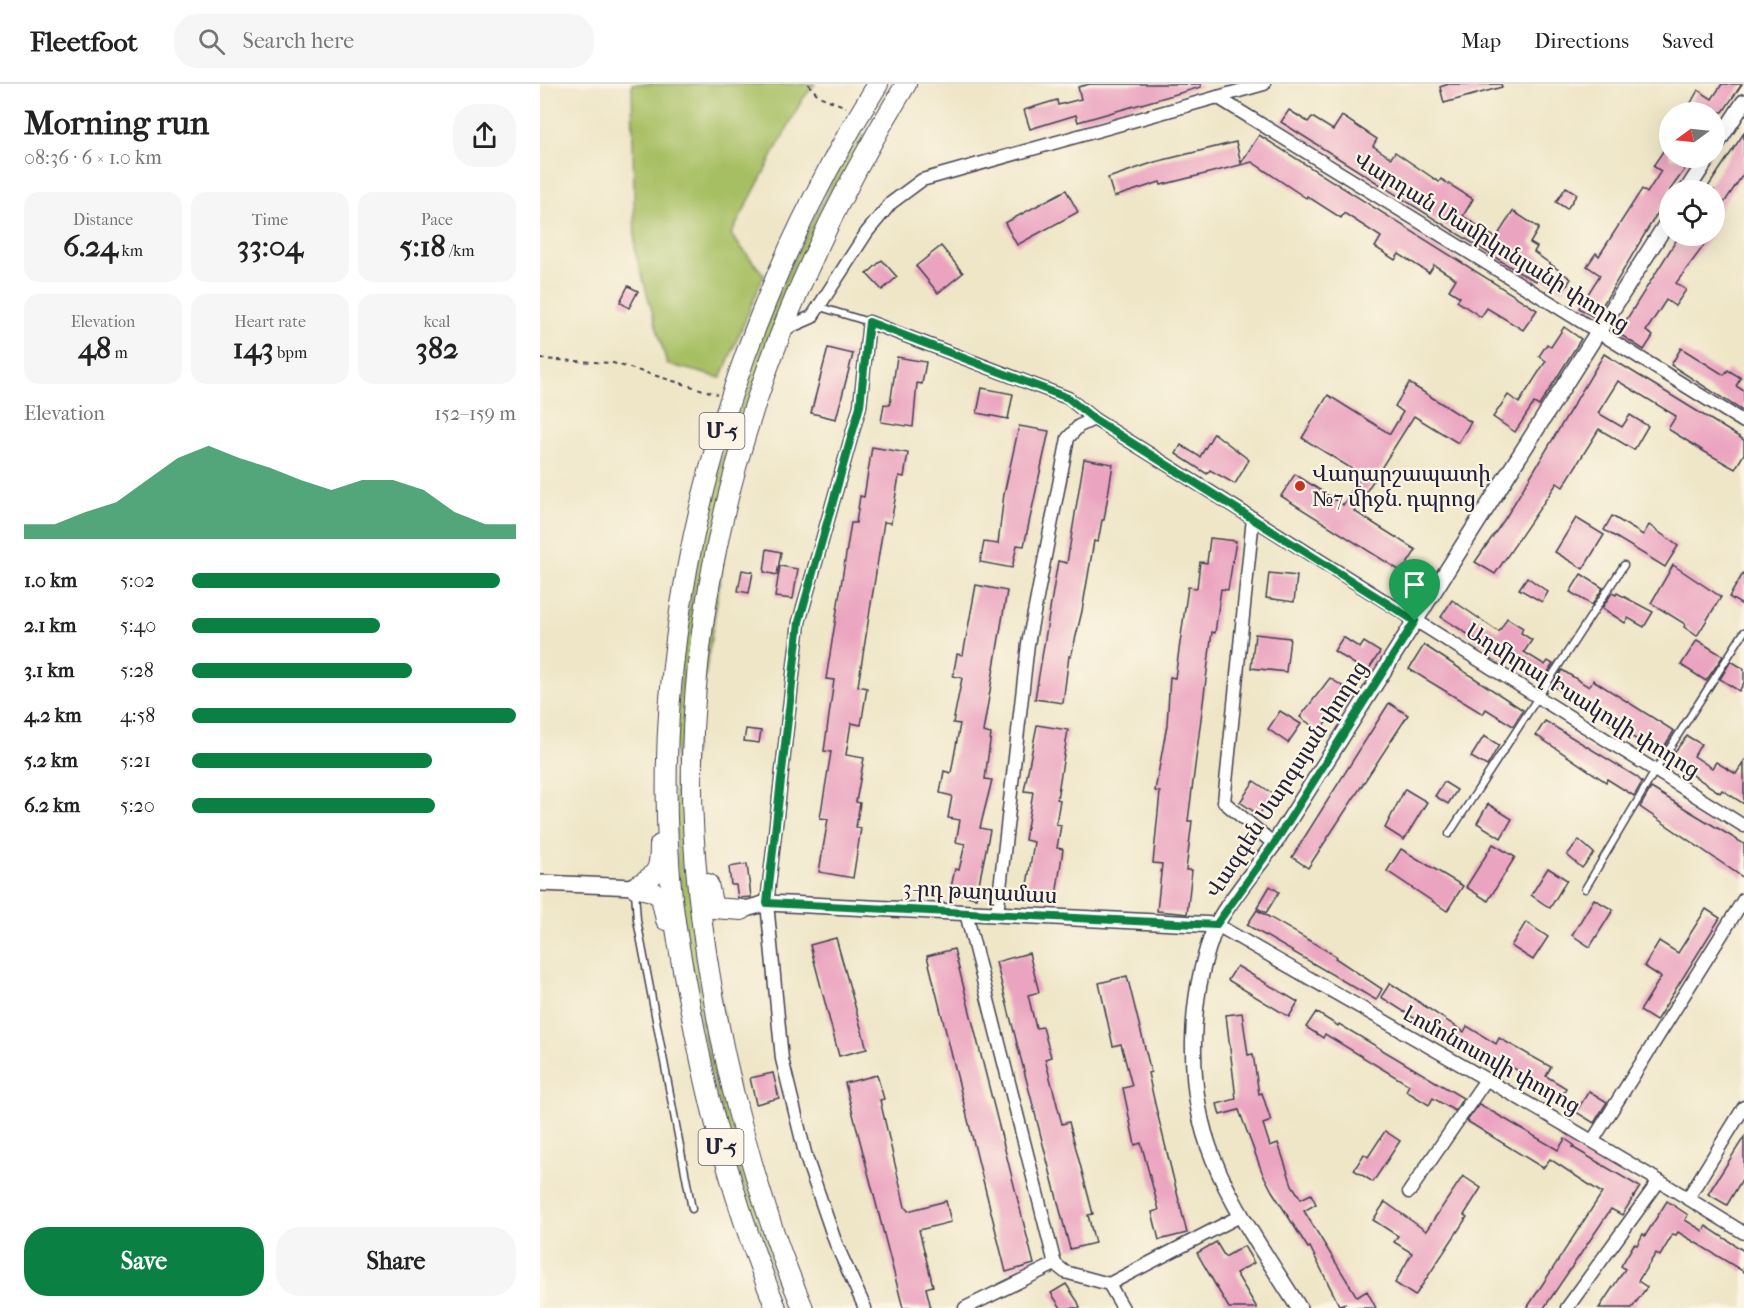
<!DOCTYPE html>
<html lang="en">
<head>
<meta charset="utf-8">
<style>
	body { margin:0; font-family:"IM FELL French Canon","Noto Serif Armenian",serif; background:#f6f6f6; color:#222; height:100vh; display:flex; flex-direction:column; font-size:22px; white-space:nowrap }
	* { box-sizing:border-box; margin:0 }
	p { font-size:20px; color:#767676 }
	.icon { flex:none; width:33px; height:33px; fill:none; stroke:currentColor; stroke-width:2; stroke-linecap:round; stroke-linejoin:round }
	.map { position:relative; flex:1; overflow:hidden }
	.panel { display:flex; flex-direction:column; background:#fff; width:540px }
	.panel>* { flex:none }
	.needle { width:39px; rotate:255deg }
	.tools { position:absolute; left:1119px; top:18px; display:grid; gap:12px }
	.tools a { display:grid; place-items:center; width:66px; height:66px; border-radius:50%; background:#fff; box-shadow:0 6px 24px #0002; font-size:30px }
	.pin { position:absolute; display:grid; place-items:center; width:51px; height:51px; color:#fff; margin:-62px -26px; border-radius:50% 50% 50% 0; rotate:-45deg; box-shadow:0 0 6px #0007 }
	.pin .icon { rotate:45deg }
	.round { display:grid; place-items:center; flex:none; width:63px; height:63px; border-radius:24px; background:#f6f6f6 }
	.overview { display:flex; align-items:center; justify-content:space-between; height:102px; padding:0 24px }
	h1 { font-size:33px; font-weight:800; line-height:45px }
	.stats { display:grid; grid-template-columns:repeat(3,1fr); gap:9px; height:102px; padding:6px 24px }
	.stats div { display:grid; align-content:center; border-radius:15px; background:#f6f6f6; text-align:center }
	.stats b { font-size:30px; font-weight:800 }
	.stats small { font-size:16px; font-weight:400 }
	.stats p { font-size:16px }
	.chart { height:168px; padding:12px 24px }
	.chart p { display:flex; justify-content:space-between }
	.chart svg { width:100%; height:108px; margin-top:6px; fill:#0b8043; opacity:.7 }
	.action { display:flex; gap:12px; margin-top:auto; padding:12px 24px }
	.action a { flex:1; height:69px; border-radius:24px; background:#0b8043; color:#fff; font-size:24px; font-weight:800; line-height:69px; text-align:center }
	.action a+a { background:#f6f6f6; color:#222 }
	ul { padding:0 24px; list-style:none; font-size:20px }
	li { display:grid; grid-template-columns:96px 72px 1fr; align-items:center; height:45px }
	li i { height:15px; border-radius:8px; background:#0b8043 }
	header { display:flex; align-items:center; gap:36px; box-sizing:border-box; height:84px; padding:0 30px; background:#fff; border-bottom:2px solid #e0e0e0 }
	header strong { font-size:28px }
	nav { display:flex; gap:33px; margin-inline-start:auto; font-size:21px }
	.search { width:420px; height:54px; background:#f6f6f6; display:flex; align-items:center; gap:15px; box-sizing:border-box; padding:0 21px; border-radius:24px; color:#767676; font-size:22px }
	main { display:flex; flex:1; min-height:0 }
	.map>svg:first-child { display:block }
	.green { fill:#a7bf64; stroke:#647050; stroke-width:1.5 }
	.building { fill:#eba4c0 }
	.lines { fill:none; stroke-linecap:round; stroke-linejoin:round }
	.service-casing { stroke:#413f50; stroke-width:9 }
	.minor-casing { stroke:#413f50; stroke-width:15 }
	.tertiary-casing { stroke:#413f50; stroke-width:18 }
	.trunk-casing { stroke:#413f50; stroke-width:22 }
	.path { stroke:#413f50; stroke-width:2; stroke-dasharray:4.5 4.5; stroke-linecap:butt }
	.service { stroke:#fff; stroke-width:6 }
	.minor { stroke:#fff; stroke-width:12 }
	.tertiary { stroke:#fff; stroke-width:15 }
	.trunk { stroke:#fff; stroke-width:20 }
	.route-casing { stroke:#fff; stroke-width:12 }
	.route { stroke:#0b8043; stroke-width:8 }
	.poi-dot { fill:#c8321e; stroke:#fcf5e5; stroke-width:2 }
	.labels { text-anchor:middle; stroke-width:4.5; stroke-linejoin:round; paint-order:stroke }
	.shield { fill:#fcf5e5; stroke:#63616e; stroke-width:1.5 }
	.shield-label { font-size:21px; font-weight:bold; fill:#22223b }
	.street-label { font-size:22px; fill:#22223b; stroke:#fcf5e5 }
	.poi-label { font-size:22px; fill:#22223b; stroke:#fcf5e5; text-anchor:start }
</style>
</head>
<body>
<header>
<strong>Fleetfoot</strong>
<div class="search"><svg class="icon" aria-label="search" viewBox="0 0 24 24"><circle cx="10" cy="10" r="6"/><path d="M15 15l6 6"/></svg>Search here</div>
<nav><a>Map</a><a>Directions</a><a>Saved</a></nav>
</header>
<main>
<section class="panel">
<div class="overview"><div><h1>Morning run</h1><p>08:36 · 6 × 1.0 km</p></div><a class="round"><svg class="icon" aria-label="share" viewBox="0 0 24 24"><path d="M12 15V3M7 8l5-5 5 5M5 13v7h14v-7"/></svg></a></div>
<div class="stats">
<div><p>Distance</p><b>6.24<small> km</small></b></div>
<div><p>Time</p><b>33:04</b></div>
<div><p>Pace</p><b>5:18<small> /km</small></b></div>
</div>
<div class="stats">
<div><p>Elevation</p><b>48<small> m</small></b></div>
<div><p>Heart rate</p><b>143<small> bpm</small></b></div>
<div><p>kcal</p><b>382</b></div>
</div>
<div class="chart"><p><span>Elevation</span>152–159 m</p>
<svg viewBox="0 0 160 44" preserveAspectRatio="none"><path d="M0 44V38L10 38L20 33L30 29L40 20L50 11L60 6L70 11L80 15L90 20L100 24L110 20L120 20L130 24L140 33L150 38L160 38V44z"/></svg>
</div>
<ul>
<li><b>1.0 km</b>5:02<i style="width:95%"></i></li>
<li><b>2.1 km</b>5:40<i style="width:58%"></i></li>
<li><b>3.1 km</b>5:28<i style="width:68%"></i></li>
<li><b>4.2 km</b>4:58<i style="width:100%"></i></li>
<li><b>5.2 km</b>5:21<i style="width:74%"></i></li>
<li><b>6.2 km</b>5:20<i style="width:75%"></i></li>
</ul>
<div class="action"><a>Save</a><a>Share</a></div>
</section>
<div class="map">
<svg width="1204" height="1224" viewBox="0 0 1204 1224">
	<rect width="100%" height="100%" fill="#fcf5e5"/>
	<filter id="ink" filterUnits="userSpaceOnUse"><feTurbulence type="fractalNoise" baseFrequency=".0167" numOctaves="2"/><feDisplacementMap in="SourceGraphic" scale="12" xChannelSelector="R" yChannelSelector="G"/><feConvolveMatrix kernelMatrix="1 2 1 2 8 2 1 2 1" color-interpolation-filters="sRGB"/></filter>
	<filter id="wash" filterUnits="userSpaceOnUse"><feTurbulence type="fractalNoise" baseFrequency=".008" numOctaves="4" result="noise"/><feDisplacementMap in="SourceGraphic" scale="24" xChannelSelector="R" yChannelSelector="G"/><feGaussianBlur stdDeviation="1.35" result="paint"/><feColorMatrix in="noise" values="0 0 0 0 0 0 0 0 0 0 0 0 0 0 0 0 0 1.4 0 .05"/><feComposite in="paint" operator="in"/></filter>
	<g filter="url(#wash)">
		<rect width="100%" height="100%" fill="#efe6c8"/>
		<g class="green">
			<path d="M92,0H275L262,16L191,151L224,191L181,294L127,280L95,167Z"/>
			<path d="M317,48L326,52L209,313L145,719L219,1129L254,1224H245C186,1067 138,891 135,722C133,584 157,442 200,311C229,219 274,133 317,48Z"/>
		</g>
		<g id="blocks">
			<g class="building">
				<path d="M550,0H661V3L538,38L536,31L490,45L484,26L517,16L518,21L541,15L538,3Z"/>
				<path d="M909,0H961L962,3L904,19L900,3Z"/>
				<path d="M1182,0H1202L1183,28H1146L1158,6L1172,15Z"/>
				<path d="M749,26L768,38L772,33L793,46L802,32L837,55L833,62L851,74L855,68L899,98L901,95L933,115L923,132L956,154L973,127L999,144L990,159L997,163L994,168L1031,195L1023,207L999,192L996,197L980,189L741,38Z"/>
				<path d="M1204,49V89L1174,134V106H1166Z"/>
				<path d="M719,51L997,226L983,246L947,224L941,233L917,217L920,213L909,206L916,195L894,181L889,189L859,170L855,176L835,163L841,153L804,129L801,134L767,112L766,114L712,78L621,101L620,98L574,113L568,94L615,78L696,58L701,79Z"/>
				<path d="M1130,57V74H1153L1130,106V120L1126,117L1113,136L1055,234L1039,224L1060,191L1047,182L1056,169L1059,172L1102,105L1107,109L1121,87L1113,82Z"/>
				<path d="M1026,103L1037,110L1027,125L1016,118Z"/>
				<path d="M526,106L538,128L477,161L465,139Z"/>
				<path d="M1139,152H1171L1136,199L1146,206L1135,222L1126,216L1106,247L1113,252L1104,266L1078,249Z"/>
				<path d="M401,162L423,189L398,209L376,182Z"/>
				<path d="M342,176L357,193L342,206L327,190Z"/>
				<path d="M88,202L98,207L89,224L80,218Z"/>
				<path d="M1024,243L1041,255L999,322L994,319L975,348L953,333L968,311L979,319L1006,277L999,272L1007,260L1011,263Z"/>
				<path d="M288,264L313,270L296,335L271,329Z"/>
				<path d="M1141,264L1184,291L1188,286L1201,294L1196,302L1204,307V328L1131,281Z"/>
				<path d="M1064,270L1204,356V370L1195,385L1165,368L1128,345L1136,332L1078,297L1058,329L1082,343L1090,331L1108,342L1094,366L1059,345L1023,403L1017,399L955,490L935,478L966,433Z"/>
				<path d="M357,273L386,278L382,300L377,299L373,343L341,338L344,320L350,321Z"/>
				<path d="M869,299L931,338L918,359L874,332L814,427L876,466L862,488L741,412L755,390L803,421L822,391L762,354L788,311L850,350L863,328L855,322Z"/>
				<path d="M442,304L473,310L468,335L437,329Z"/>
				<path d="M479,342L509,347L484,462L477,461L472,484L440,478L444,458L458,460L464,410Z"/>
				<path d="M674,349L709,376L695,400L670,386L667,390L636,370L641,361L660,373Z"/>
				<path d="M332,363L368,369L364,393L359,392L351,439L344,438L318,602L327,604L321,641L311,639L306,671L324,674L316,718L320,719L316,743L321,744L313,794L279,788L288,735L280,734L291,668L284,667L294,596L286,595L311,439H316L320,412L324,413Z"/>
				<path d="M544,375L573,380L564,436H562L558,458L554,457L542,527L531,573L529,572L523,619L495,615L518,477L527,479Z"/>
				<path d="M1072,432L1103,451L1109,441L1138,462L1125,483L1064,446Z"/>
				<path d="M1036,434L1064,451L1043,485L1015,468Z"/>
				<path d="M670,454L696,457L688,506L681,505L675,549L672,548L648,737H652L646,786H652L647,830L639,829L617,827L622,780L613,779L620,708L615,707L627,641L630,593L635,594L648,503L657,504L660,478L667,479Z"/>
				<path d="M227,465L241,468L237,491L224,488Z"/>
				<path d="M1133,481L1181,513L1157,552L1144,543L1145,540L1111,519Z"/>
				<path d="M240,482L258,485L253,515L235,513Z"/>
				<path d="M202,486L213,488L209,509L198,507Z"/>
				<path d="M1204,488V522L1189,513Z"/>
				<path d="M729,489L757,492L754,518L726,514Z"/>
				<path d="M1041,490L1063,504L1052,521L1030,508Z"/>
				<path d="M987,493L1008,508L1002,518L979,505Z"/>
				<path d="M436,501L467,507L443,648L451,650L445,695L452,696L440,744L450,746L436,814L410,808L415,785L419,786L425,760L416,758L420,736L408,734L412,712L400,709L404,687L411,689L420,640L413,639L422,594L413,592L417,570L423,571Z"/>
				<path d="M1072,509L1076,511L1077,509L1113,528L1104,543L1088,534L1085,539L1062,524Z"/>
				<path d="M912,516L959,548L967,534L983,544L981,549L992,556L984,568L1005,581L1008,577L1013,580L1002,598L901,533Z"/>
				<path d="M715,550L750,554L746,588L711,584Z"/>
				<path d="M803,553L820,564L824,558L840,568L827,588L794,567Z"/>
				<path d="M1157,556L1183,572L1166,597L1141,581Z"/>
				<path d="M884,561L983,626L973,642L946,625L943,630L869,585Z"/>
				<path d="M1191,577L1204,585V599L1199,607L1180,595Z"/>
				<path d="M1022,586L1049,603L1053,596L1134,647L1120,669L1068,639L1073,631L1039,610L1035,616L1012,601Z"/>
				<path d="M790,594L811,608L800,624L797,622L780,647L760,633Z"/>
				<path d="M849,619L868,631L768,784L752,773Z"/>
				<path d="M740,627L761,640L748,659L728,645Z"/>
				<path d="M1005,637L1097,693L1102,698L1094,712L1067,695L1066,698L996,651Z"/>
				<path d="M497,641L528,646L517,715L520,716L516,740L521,741L517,764L523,765L516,812L486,807L494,758L485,756L493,708L484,707Z"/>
				<path d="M206,645L221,647L219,659L204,657Z"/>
				<path d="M944,652L959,661L947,682L931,673Z"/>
				<path d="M1147,652L1161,660L1154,672L1172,684L1176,678L1196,690L1204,677V720L1182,706L1180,709L1131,677L1129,675Z"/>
				<path d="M714,697L733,710L719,731L700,718Z"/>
				<path d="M904,698L917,706L908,720L895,712Z"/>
				<path d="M1111,704L1204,760V794L1100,723Z"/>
				<path d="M865,705L887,718L864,756L845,744Z"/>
				<path d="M948,720L972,735L961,754L937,739Z"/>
				<path d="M1039,756L1054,769L1042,784L1027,771Z"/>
				<path d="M953,760L975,773L948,817L926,803Z"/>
				<path d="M861,765L923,802L907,827L847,787Z"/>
				<path d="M207,780L211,813L198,814L196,801H191L189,783Z"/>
				<path d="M1008,784L1027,796L1010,824L991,811Z"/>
				<path d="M730,802L739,808L726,829L717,824Z"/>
				<path d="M1054,815L1073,826L1050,863L1032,851Z"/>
				<path d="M1166,825L1180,834L1116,937L1100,927L1121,893L1104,882L1119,857L1138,869Z"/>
				<path d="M717,826L796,872L795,874L842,905L836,916L707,841Z"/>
				<path d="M986,838L1008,853L993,876L971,862Z"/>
				<path d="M296,854L327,965L299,972L270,861Z"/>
				<path d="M414,865L494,1180L466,1188L387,872Z"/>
				<path d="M489,869L499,908L488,911L496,944L503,943L511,973L505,975L514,1009L522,1040L529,1038L553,1130L548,1131L555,1159L530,1165L456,878Z"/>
				<path d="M697,882L758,918L749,933L688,896Z"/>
				<path d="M587,892L611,988L608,989L615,1020L647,1149L619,1156L612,1128L619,1126L601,1059L595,1061L583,1004L592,1002L581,960L573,962L559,899Z"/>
				<path d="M850,899L924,948L927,942L956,960L959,954L1011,983L1006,992L1026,1004L1017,1020L999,1008L1003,1002L972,983L969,990L916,958L915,960L841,913Z"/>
				<path d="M776,928L798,942L799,940L923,1014L915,1027L893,1014L889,1021L866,1007L869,1001L785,950L783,954L766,943Z"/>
				<path d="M702,929L708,971L713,970L719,1010L722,1009L731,1037L723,1040L730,1062L738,1059L752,1101L761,1115L771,1110L776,1120L764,1127L817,1213L827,1207L836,1224H798L806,1219L799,1221L770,1163L768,1164L732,1107L722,1088L699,1026L680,1031L677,1020L696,1015L686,931Z"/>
				<path d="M233,989L239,1014L216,1020L210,994Z"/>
				<path d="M337,991L344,1015L340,1016L365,1123L368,1127L406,1117L411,1138L379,1146L393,1202L386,1204L391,1224H363L305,999Z"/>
				<path d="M1049,1007L1067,1018L1054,1039L1036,1028Z"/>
				<path d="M939,1020L1018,1066L1025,1055L1034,1061L1032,1063L1100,1103L1082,1131L1071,1125L1004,1224H987L1062,1109L1010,1075L1003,1084L927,1037Z"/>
				<path d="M845,1047L860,1057L833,1098L814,1086L824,1070L828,1073Z"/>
				<path d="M1204,1053V1092L1187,1121L1168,1110Z"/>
				<path d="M923,1092L941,1104L924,1131L927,1133L875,1212L855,1199L872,1169L854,1158L858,1152L833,1136L845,1118L886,1147Z"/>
				<path d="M1127,1117L1148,1131L1145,1136L1163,1147L1166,1142L1204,1167V1188L1138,1148L1136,1151L1133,1150L1120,1172L1116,1169L1098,1197L1107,1203L1092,1224H1059L1085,1185L1081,1182L1094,1160L1097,1161L1103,1150L1105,1152Z"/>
				<path d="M676,1158L685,1173L704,1162L714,1179L696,1189L717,1224H689L676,1202L657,1169Z"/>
				<path d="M526,1200L538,1218L540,1224H521L511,1209Z"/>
			</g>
		</g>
	</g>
	<g filter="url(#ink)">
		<use href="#blocks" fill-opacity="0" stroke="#413f50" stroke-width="1.5"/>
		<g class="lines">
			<g class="service-casing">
				<g id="service">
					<path d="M280,223L329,238"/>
					<path d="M909,750L1084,481"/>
					<path d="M1045,805L1115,687L1204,548"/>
					<path d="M95,807L97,836L152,1125"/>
				</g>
			</g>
			<g class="minor-casing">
				<g id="minor">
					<path d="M677,13L1204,338"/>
					<path d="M242,246L272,233L327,148L351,119L382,96L724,0"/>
					<path d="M713,434L684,718L734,760"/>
					<path d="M426,829L515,1180"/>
					<path d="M457,830L488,560L528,354L539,342L554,335"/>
					<path d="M677,841C853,943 1031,1041 1204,1149"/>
					<path d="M1053,1056L1204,815"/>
					<path d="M869,1108L945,997"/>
					<path d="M1148,1114L1204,1023"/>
					<path d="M569,1200L583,1224"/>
					<path d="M325,1224L296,1160L266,1073L242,975L227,819L259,538L320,322L329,238L528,314L554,335L1204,742"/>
					<path d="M425,1224L515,1180L525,1188L569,1200L702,1131"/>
					<path d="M1027,1224L1119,1097"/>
				</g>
			</g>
			<g class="tertiary-casing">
				<g id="tertiary">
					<path d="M1174,64L1204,18"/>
					<path d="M1147,106L1168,74"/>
					<path d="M0,799L95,803"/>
					<path d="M202,826L227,819L677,841"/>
					<path d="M759,1224C729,1176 694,1127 673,1074C645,1006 648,909 676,842C686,820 719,781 734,760L1130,134"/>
				</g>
			</g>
			<g class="trunk-casing">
				<g id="trunk">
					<path d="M168,800L173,824L202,826"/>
					<path d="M95,803L112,807L121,813L126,836"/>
					<path d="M95,803C118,790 120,787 120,761"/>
					<path d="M236,1224C195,1123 170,1029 150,922C143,887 136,850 132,814C104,531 188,239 338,0"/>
					<path d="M263,1224C228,1143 204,1058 185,972C164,874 150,773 152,673C158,433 241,203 366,0"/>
				</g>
			</g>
			<g class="path">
				<path d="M268,0L279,12L306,23"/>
				<path d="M0,275L73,279L177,310"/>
			</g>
			<use href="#service" class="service"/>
			<use href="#minor" class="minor"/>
			<use href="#tertiary" class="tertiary"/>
			<use href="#trunk" class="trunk"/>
		</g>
	</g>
	<g class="lines" filter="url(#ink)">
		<g class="route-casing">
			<path id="route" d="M329,238L528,314L554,335L875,537L734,760L676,841L227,819L259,538L320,322Z"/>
		</g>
		<use href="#route" class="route"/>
	</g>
	<circle class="poi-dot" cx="760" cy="402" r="6"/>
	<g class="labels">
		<g class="shield">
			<rect x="159.5" y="329" width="45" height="36" rx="4.5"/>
			<rect x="158.5" y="1045" width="45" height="36" rx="4.5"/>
		</g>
		<g class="shield-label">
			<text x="182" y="354">Մ-5</text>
			<text x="181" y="1070">Մ-5</text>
		</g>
		<g class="street-label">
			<text transform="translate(952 157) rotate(32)" y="8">Վարդան Մամիկոնյանի փողոց</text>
			<text transform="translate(1043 616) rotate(32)" y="8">Ադմիրալ Իսակովի փողոց</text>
			<text transform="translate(746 695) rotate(-57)" y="8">Վազգեն Սարգսյան փողոց</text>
			<text transform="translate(440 807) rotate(3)" y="8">3-րդ թաղամաս</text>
			<text transform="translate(952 975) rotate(29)" y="8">Լոմոնոսովի փողոց</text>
		</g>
		<g class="poi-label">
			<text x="772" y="397">Վաղարշապատի<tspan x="772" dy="25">№7 միջն. դպրոց</tspan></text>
		</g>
	</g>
</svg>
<div class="tools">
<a><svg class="needle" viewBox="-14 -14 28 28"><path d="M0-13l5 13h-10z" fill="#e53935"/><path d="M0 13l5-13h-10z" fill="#767676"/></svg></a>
<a><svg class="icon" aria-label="locate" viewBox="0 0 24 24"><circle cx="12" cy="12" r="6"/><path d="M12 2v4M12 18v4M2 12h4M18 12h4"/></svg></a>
</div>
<div class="pin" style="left:875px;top:537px;background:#1e9e55"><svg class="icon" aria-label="arrive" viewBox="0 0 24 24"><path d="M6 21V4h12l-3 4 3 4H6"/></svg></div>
</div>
</main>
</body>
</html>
